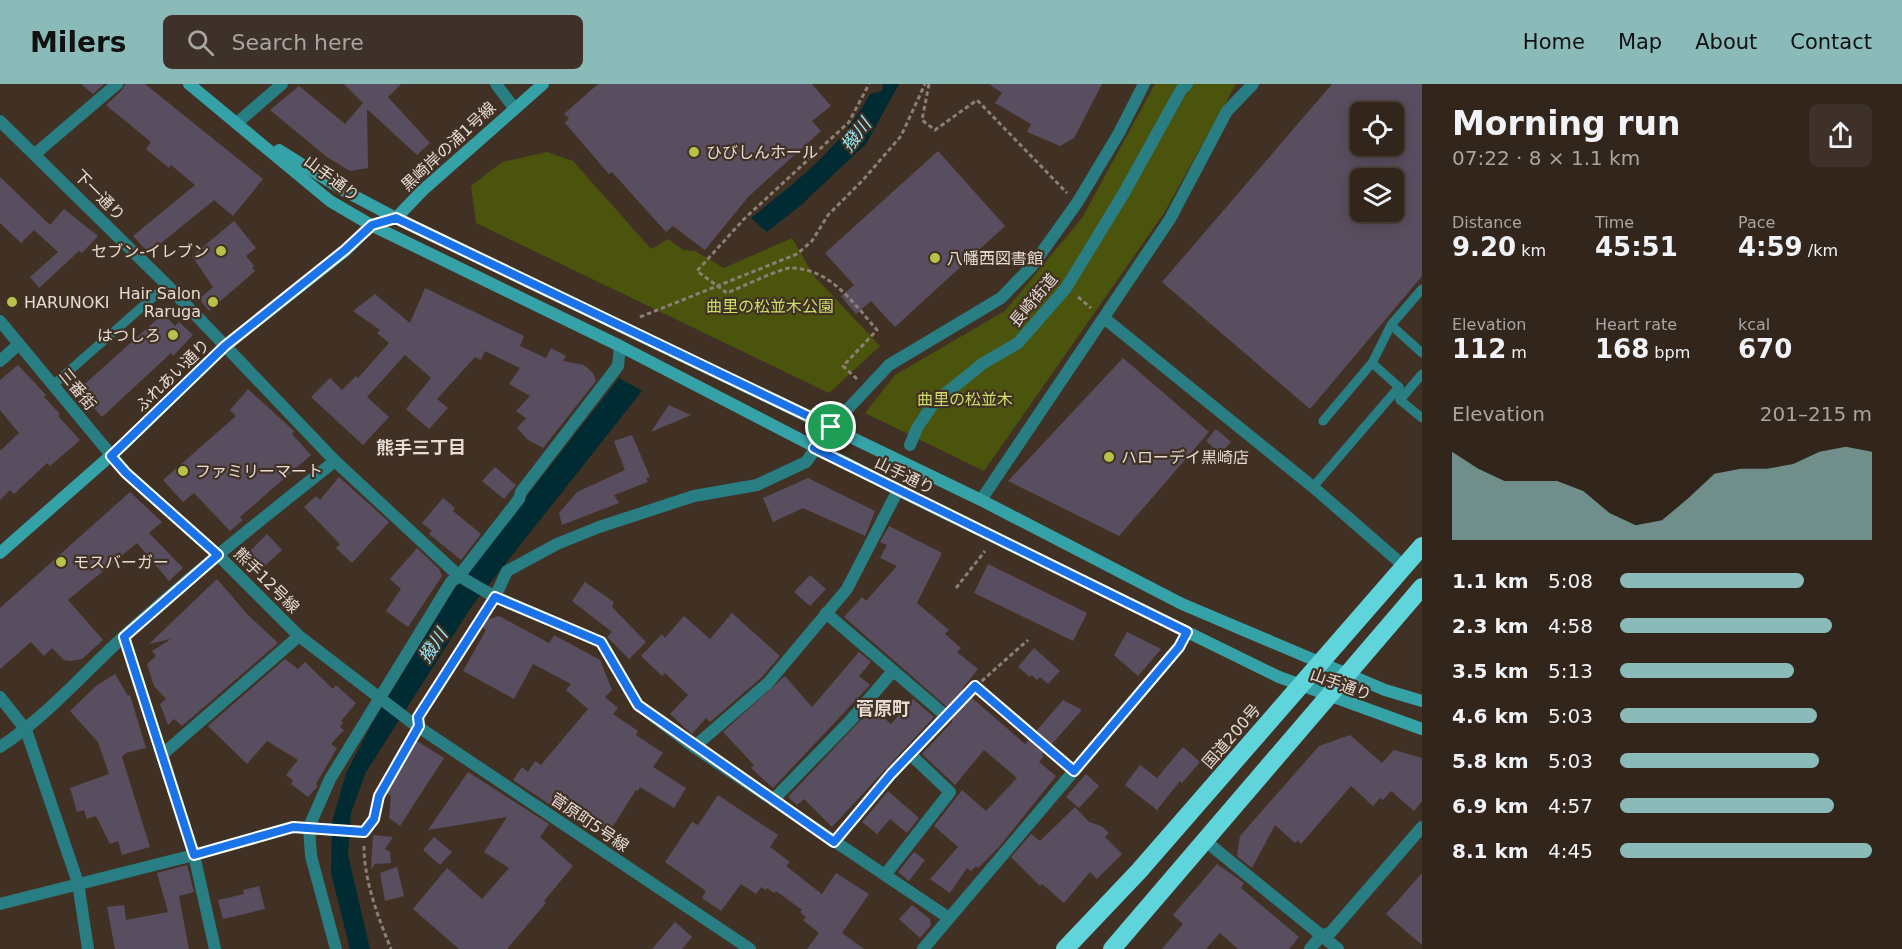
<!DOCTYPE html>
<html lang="en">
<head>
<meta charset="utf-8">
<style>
	body { margin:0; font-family:"DejaVu Sans","Noto Sans JP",sans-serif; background:#3d3129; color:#f1f3f6; height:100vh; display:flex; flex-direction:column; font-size:22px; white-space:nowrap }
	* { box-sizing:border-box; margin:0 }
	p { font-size:20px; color:#a8a5a3 }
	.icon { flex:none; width:33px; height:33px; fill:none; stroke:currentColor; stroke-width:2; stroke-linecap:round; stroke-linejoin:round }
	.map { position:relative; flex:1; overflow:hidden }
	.side { display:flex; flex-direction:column; background:#31251c; width:480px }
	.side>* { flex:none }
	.buttons { position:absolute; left:1350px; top:18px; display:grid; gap:12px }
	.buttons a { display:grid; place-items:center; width:54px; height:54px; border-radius:9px; background:#31251c; box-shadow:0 3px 15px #0003,0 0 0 2px #4c423b; font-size:30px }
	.pin { position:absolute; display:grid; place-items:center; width:51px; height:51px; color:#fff; margin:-26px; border:3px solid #fff; border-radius:50%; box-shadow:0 2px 6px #0007 }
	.round { display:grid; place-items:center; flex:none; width:63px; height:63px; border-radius:9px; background:#3d3129 }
	.summary { display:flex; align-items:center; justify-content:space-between; height:102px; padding:0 30px }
	h1 { font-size:33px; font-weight:600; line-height:45px }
	.stats { display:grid; grid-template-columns:repeat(3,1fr); gap:9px; height:102px; padding:6px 30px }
	.stats div { display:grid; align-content:center }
	.stats b { font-size:26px; font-weight:600 }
	.stats small { font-size:16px; font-weight:400 }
	.stats p { font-size:16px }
	.chart { height:168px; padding:12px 30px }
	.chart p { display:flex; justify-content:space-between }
	.chart svg { width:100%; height:108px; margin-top:6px; fill:#8bbbb9; opacity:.7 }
	ul { padding:0 30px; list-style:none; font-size:20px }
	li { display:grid; grid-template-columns:96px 72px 1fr; align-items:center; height:45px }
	li i { height:15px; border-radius:8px; background:#8bbbb9 }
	header { display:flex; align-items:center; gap:36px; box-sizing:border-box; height:84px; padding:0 30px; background:#8bbbb9; color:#111 }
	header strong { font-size:28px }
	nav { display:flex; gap:33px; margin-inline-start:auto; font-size:21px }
	.search { width:420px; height:54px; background:#3d3129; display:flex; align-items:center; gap:15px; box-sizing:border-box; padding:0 21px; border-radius:9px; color:#a8a5a3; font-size:22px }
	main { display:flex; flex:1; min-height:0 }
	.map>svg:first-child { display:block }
	.green { fill:#4b540d }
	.water { fill:#002b32 }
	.building { fill:#594e5f; fill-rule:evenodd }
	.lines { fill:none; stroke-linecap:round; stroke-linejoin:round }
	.path { stroke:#8c7f75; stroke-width:3; stroke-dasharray:4.5 3; stroke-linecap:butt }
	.lane { stroke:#287e82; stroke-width:9 }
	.street { stroke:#287e82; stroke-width:12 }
	.secondary { stroke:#35a2a8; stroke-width:12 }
	.highway { stroke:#5fd5db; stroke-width:18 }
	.route-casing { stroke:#fff; stroke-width:12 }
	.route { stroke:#1a73e8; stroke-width:8 }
	.poi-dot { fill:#b6c249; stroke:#413125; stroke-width:2 }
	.labels { text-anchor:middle; stroke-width:4.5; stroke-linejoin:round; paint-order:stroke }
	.street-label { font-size:16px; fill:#e6dcd4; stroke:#413125 }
	.poi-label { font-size:16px; fill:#e6dcd4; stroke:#413125; text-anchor:start }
	.park-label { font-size:16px; fill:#ccdf67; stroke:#413125 }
	.water-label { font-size:18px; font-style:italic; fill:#95edfe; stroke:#413125 }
	.neighbourhood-label { font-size:18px; font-weight:bold; fill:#e6dcd4; stroke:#413125 }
</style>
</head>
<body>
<header>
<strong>Milers</strong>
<div class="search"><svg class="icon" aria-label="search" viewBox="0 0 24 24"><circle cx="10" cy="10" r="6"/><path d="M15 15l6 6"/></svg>Search here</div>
<nav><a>Home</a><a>Map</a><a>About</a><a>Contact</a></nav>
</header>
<main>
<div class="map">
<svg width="1422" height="865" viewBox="0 0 1422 865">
	<rect width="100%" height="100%" fill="#413125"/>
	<g class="green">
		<path d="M1155,0H1236L1164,129L984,387L865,329L895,291L1005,227L1082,134Z"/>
		<path d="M547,68L573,77L651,165L668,155L683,166L695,167L724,184L792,154L814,192L880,262L829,309L476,139L471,102L502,78Z"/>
	</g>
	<g class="water">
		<path d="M883,0H899L866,60L801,121L767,148L751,134C800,94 839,66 870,10L882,7Z"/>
		<path d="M619,294L642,307L472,522L366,688L351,729L348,771L370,865H350L331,789L332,738L346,689L374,636L452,508Z"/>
	</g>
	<g class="building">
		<path d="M81,0H104L93,10Z"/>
		<path d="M125,0H145L263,95L233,132L214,116L149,169L133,152L195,101L171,81L169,84L146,65L151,58L106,21L122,6Z"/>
		<path d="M344,0H401L388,13L430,59L417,71L367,25L368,84L350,87L327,73L270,26L299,2L345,40L363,19Z"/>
		<path d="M598,0H812L831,22L812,37L821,47L748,113L705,166L673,142L666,148L612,88L609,90L565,39L569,34L564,30Z"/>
		<path d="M989,0H1102L1074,54L1060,62L1027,48L1031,40L995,19L1002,9Z"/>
		<path d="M1332,0H1422V192L1310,325L1162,198ZM1360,28H1394V62H1360ZM1360,94H1394V128H1360Z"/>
		<path d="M938,67L1005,142L895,243L871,217L856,230L841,212L854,201L825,169Z"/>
		<path d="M0,93L50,141L64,125L98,152L82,169L79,167L39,204L30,193L58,168L34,146L21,159L0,139Z"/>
		<path d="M234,137L256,164L246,172L254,182L252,184L255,187L209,227L199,215L213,203L192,172Z"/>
		<path d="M425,204L524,252L520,262L546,274L551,264L566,272L563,277L584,281L593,289L596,297L543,364L528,356L517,344L526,334L516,327L530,312L509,300L520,284L485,267L481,276L475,273L437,315L448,324L429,345L406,325L431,294L405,271L367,313L389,333L363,361L311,313L330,294L342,306L356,292L358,294L389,259L377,249L380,246L353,227L375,210L410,239Z"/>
		<path d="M163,230L175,242L179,238L193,251L173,272L171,269L102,333L78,306Z"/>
		<path d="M1123,274L1209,348L1119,452L1008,397Z"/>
		<path d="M18,281L46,311L44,313L60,330L58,332L80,356L50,382L47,379L14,410L10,406L0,416V367L19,349L0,326V296Z"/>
		<path d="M248,305L294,347L292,350L311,371L240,433L243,436L230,447L194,409L183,418L163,396L236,332L230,326Z"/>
		<path d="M669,321L691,331L651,348Z"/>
		<path d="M1216,345L1231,358L1220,370L1206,357Z"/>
		<path d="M632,351L650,393L646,394L648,398L614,411L619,419L562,441L559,429L577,408L625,386L614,357Z"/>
		<path d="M495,383L516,401L504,415L482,397Z"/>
		<path d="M339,393L389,438L352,479L336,464L340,460L304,423L316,412L320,416Z"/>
		<path d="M808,394L875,427L865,452L803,424L773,438L763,414Z"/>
		<path d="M130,408L162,438L149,449L183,484L169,497L137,459L68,516L103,556L82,575L71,577L64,576L52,564L44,572L31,558L0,585V524Z"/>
		<path d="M443,414L455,424L453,427L481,450L461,476L429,450L432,447L422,439Z"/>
		<path d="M889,442L942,469L917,519L949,546L945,550L961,564L957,568L978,585L962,605L1025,660L1063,616L1082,626L1042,671L1044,672L1039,678L1056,692L999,763L978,784L976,782L971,787L967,784L950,809L930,795L958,763L934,742L962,706L986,727L1017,694L984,666L955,701L922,670L952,638L954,629L844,533L862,513L866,517L897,482L880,474L887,461L880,458Z"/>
		<path d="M267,450L282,466L256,490L242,475Z"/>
		<path d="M417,464L439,485L442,492L408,543L386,527L401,505L390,495Z"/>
		<path d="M988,480L1087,529L1073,557L974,509Z"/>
		<path d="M810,491L826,505L810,522L794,508Z"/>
		<path d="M217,495L248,531L278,559L182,642L174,635L168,641L160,620L166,615L154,602L147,580L156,572L152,567L171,555L149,560Z"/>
		<path d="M585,498L614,518L612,523L646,558L629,575L607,553L612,548L572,517Z"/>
		<path d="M732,529L780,572L762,593L710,638L706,634L692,650L670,630L688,611L665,589L662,592L641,572L662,550L665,554L684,532L710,555Z"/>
		<path d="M499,532L549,559L554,551L600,576L612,606L605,613L618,624L613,630L638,647L636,651L663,669L653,683L686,704L674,724L640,703L638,707L636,706L608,750L562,720L558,726L513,696L522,683L528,688L535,677L541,681L588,625L566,606L571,600L533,580L514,615L463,587L486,546L475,539Z"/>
		<path d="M1127,548L1161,565L1138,592L1114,571Z"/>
		<path d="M1034,564L1060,587L1048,600L1040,593L1037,596L1032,591L1030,593L1018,583Z"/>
		<path d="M859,568L871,578L859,592L870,601L773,704L751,684L754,681L723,648L785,592L812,623Z"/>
		<path d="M285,575L298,585L305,578L333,605L336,601L356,619L341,637L343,639L340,643L344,646L331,660L337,664L316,700L318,702L308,713L291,700L293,696L286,691L298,676L267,657L247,680L208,642Z"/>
		<path d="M115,590L128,612L130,611L146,664L126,669L122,673L150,763L122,771L118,757L110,760L96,732L87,735L84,726L77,728L70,704L109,690L98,658L70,627L96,602Z"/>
		<path d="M913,615L934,633L832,743L804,715L797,721L788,713L872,624L891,640Z"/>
		<path d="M1350,651L1382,679L1394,666L1422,674V717L1414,727L1391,707L1383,716L1380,714L1373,722L1351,702L1301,760L1298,756L1295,759L1275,741L1252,784L1237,772L1240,752L1319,662Z"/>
		<path d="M417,657L444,674L400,742L389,734L391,712L385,707Z"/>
		<path d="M1183,663L1200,678L1182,699L1180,697L1157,726L1125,701L1140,681L1157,694Z"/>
		<path d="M468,688L549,740L540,753L573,782L544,817L546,819L507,865H459L413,825L447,784L482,815L509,784L484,768L507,733L428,746Z"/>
		<path d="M1086,690L1099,702L1079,724L1066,713Z"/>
		<path d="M888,707L919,734L907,749L890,735L877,750L862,738Z"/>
		<path d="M718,711L778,751L770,763L790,778L786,782L822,810L836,789L869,810L842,849L864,865H807L819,849L803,836L806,833L800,828L802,826L776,807L774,809L767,804L765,806L761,803L756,810L741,800L721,827L702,814L706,807L665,778L692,738L698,741Z"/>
		<path d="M1075,723L1089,738L1101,742L1109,749L1105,753L1122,770L1097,795L1090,788L1064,819L1042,800L1040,802L1011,773L1031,750L1040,757Z"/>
		<path d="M373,751L393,753L385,765L390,768L391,779L375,780L371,786Z"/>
		<path d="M434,753L452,768L440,781L423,766Z"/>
		<path d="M914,768L925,776L909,797L898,788Z"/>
		<path d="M1217,780L1244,799L1241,804L1299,853L1289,865H1238L1220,849L1206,865H1162L1183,840L1173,831Z"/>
		<path d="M187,781L194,808L179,812L189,865H115L107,823L124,821L126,836L168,828L157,789Z"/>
		<path d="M397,783L404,812L385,817L380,789Z"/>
		<path d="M1422,789V861L1386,830Z"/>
		<path d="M259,802L265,825L223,835L218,816L244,810L243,806Z"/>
		<path d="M912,821L930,835L931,841L920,854L899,835Z"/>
		<path d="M675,838L692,853L682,865H652Z"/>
	</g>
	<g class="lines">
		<g class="path">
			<path d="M929,0L922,36L935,46L977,16L1067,109"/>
			<path d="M1078,213L1091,224"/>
			<path d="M640,233L797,170L812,157L828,131L863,96L901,52L925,0"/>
			<path d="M857,295L843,282L877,246C854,220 831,185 792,184C782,183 740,204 727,209L697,187L744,135L849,38L869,0"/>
			<path d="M956,504L985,467"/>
			<path d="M976,602L1028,556"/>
			<path d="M956,622L976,602L1064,678"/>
			<path d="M421,628L487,524"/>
			<path d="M372,738L379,713L412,655"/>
			<path d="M364,762C364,797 378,833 391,865"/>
		</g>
		<g class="lane">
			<path d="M1391,241L1422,269"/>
			<path d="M53,301L167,201"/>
			<path d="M1399,303L1400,316L1422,334"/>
			<path d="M1400,316L1422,290"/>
			<path d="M1323,337L1372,279"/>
			<path d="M1313,403L1399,303L1372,279L1391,241L1422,205"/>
		</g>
		<g class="street">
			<path d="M496,0L514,24"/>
			<path d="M0,37L167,201L335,377L459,492L495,513L601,558L638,621L694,663L949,834"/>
			<path d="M237,39L282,0"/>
			<path d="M35,70L117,0"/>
			<path d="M1104,234L1313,403L1404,482"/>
			<path d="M0,237L126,389L218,471L299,552L411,638L750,865"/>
			<path d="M0,277L18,261"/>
			<path d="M910,361L917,344L934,319L982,280L1018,259L1066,204L1124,109L1181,6L1187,0"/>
			<path d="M981,416L1170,135L1227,27L1253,0"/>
			<path d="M495,513L507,487L557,460L599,443L694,412L757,401L806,378L831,343L889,281L1001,214L1032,182L1077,119L1119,49L1144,0"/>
			<path d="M826,529L946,632L891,690L834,758"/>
			<path d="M124,553L194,771L215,865"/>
			<path d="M0,613L26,646L78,799L88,865"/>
			<path d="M0,663C46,633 83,590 123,553C191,491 263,434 335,377"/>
			<path d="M694,663L768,599L847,505L898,406"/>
			<path d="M164,669L299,552"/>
			<path d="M773,716L849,638L893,587"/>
			<path d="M1203,755L1338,865"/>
			<path d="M885,791L950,708L910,670"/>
			<path d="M0,820L194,771L293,743L364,748"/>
			<path d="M336,865L311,772L309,743L330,695L451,498L459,492L519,415L521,408L618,282L620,262"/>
			<path d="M923,865L1179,563L1187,548"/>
			<path d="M1310,865L1321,852L1331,848L1422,743"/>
		</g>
		<g class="secondary">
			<path d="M189,0L330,117L371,141L620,262L898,406L1279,593L1422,645"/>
			<path d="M279,66L343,106L396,134L981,416L1182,520L1385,606L1422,617"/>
			<path d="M0,469L125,359L225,262L345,167L371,141L396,134L423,106L543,0"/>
		</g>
		<g class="highway">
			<path d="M1065,865L1139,787L1422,462"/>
			<path d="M1112,865L1422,503"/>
		</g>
	</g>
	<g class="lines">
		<g class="route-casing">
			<path id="route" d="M396,134L831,343L814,364L1187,548L1179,563L1074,687L975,602L891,690L834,758L638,621L601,558L495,513L418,633L419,642L379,712L374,735L364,748L293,743L194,771L124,553L218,471L126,389L111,372L225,262L345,166L372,141Z"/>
		</g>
		<use href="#route" class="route"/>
	</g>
	<g class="poi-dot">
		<circle cx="694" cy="68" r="6"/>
		<circle cx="221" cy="167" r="6"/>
		<circle cx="935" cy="174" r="6"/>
		<circle cx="12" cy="218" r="6"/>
		<circle cx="213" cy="218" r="6"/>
		<circle cx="173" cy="251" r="6"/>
		<circle cx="1109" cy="373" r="6"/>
		<circle cx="183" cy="387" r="6"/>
		<circle cx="61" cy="478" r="6"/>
	</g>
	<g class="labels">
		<g class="street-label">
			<text transform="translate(448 62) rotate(-43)" y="6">黒崎岸の浦1号線</text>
			<text transform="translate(332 94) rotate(37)" y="6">山手通り</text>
			<text transform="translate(100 111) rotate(45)" y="6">下一通り</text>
			<text transform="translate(1033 216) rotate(-50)" y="6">長崎街道</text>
			<text transform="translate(172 291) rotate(-44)" y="6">ふれあい通り</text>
			<text transform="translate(78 305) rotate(51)" y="6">三番街</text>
			<text transform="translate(905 391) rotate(26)" y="6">山手通り</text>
			<text transform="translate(267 496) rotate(45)" y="6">熊手12号線</text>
			<text transform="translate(1341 600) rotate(20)" y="6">山手通り</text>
			<text transform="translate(1231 652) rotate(-49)" y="6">国道200号</text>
			<text transform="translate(590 738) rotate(34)" y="6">菅原町5号線</text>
		</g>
		<g class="poi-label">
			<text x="706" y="74">ひびしんホール</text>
			<text x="209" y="173" text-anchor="end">セブン-イレブン</text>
			<text x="947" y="180">八幡西図書館</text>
			<text x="201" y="215" text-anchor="end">Hair Salon<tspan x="201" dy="18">Raruga</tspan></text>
			<text x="24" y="224">HARUNOKI</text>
			<text x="161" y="257" text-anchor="end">はつしろ</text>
			<text x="1121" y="379">ハローデイ黒崎店</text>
			<text x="195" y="393">ファミリーマート</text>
			<text x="73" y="484">モスバーガー</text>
		</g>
		<g class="park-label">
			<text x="770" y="228">曲里の松並木公園</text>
			<text x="965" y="321">曲里の松並木</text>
		</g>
		<g class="water-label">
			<text transform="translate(856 51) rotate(-52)" y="6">撥川</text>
			<text transform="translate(433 562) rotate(-56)" y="6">撥川</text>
		</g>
		<g class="neighbourhood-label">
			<text x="421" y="370">熊手三丁目</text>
			<text x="883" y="631">菅原町</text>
		</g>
	</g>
</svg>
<div class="buttons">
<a><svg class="icon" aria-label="locate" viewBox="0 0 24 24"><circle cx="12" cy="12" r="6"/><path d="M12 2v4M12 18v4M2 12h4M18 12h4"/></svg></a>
<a><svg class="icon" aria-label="layers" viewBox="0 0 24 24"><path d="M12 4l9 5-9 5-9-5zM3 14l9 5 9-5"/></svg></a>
</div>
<div class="pin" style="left:831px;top:343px;background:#1e9e55"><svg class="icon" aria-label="arrive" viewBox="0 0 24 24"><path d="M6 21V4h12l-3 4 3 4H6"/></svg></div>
</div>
<section class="side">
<div class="summary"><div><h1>Morning run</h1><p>07:22 · 8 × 1.1 km</p></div><a class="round"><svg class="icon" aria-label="share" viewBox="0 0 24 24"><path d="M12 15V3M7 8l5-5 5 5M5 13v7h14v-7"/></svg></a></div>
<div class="stats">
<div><p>Distance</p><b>9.20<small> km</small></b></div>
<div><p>Time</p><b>45:51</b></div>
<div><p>Pace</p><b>4:59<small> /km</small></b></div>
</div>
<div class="stats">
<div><p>Elevation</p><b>112<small> m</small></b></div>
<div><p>Heart rate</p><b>168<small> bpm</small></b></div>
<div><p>kcal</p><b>670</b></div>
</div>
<div class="chart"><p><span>Elevation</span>201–215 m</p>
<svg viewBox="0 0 160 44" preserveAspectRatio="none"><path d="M0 44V8L10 15L20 20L30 20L40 20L50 24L60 33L70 38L80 36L90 27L100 17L110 15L120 15L130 13L140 8L150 6L160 8V44z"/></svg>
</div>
<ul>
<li><b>1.1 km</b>5:08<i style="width:73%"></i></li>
<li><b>2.3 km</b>4:58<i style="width:84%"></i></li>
<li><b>3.5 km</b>5:13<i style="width:69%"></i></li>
<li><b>4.6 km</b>5:03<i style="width:78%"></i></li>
<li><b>5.8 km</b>5:03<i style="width:79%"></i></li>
<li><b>6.9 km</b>4:57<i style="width:85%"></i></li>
<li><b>8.1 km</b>4:45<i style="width:100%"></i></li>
</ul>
</section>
</main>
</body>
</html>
